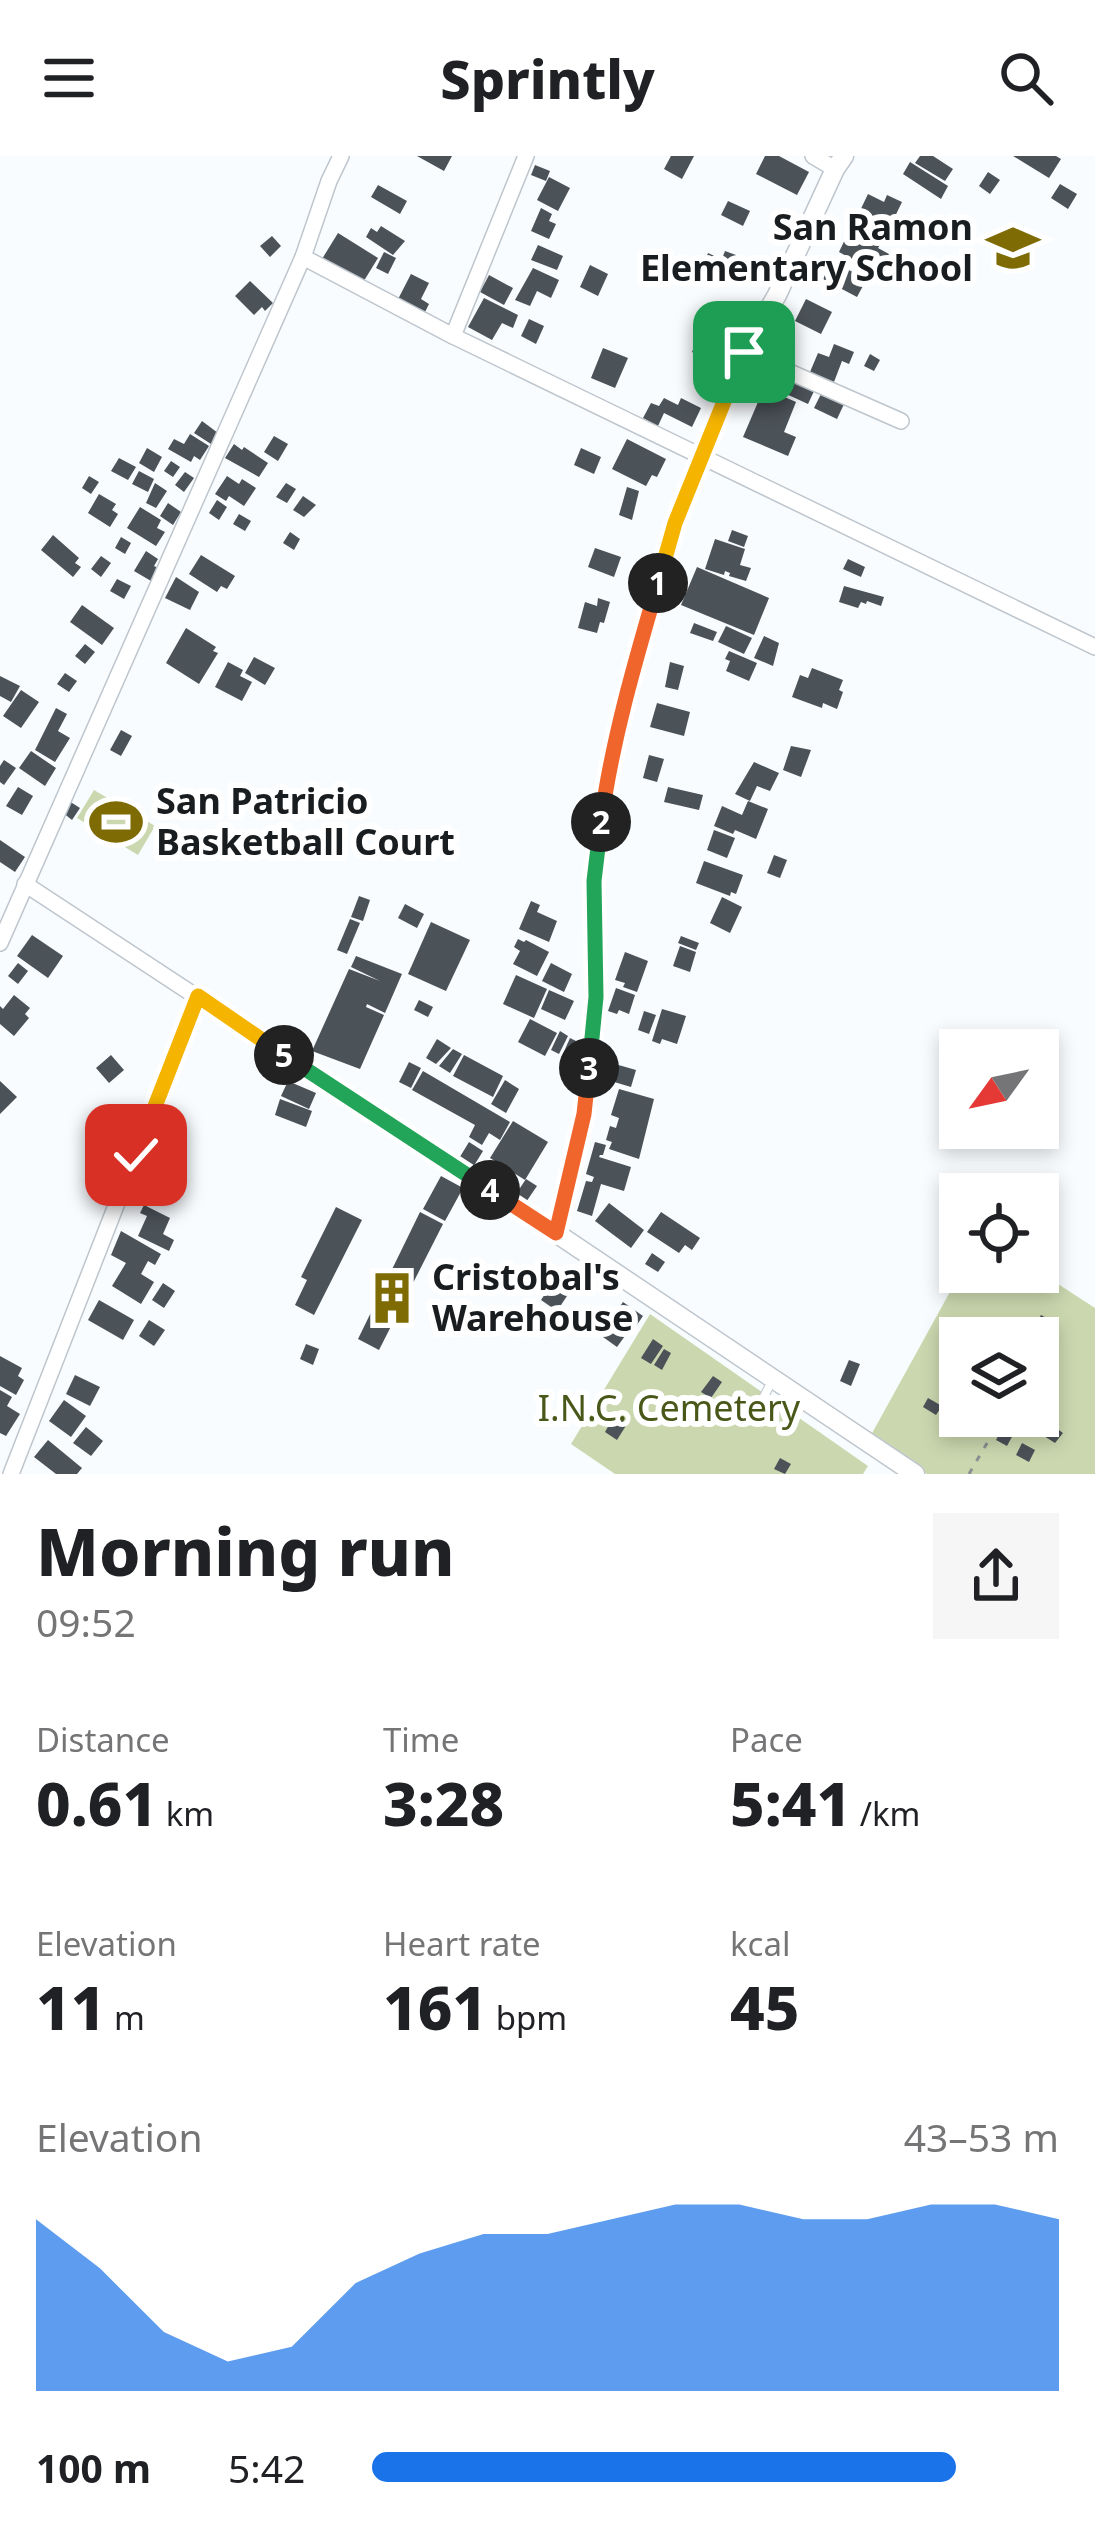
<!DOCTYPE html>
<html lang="en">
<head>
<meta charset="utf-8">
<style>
	body { margin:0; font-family:"Noto Sans",sans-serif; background:#f6f6f6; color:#202124; height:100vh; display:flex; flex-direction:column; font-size:45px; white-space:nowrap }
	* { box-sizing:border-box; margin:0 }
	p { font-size:39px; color:#757577 }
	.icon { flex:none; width:66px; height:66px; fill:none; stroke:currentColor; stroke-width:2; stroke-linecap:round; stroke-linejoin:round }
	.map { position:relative; height:1318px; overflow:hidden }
	.sheet { display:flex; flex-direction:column; background:#fff; flex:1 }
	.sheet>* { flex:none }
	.needle { width:78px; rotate:237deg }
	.tools { position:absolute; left:939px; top:873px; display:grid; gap:24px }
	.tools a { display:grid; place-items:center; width:120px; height:120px; border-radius:0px; background:#fff; box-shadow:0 6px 18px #0003; font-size:60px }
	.pin { position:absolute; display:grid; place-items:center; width:102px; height:102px; color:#fff; margin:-51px; border-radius:24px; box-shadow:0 6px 18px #0006 }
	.km { position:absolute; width:60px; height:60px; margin:-30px; border-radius:50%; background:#222; color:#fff; font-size:33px; line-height:60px; text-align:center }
	.round { display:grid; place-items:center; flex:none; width:126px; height:126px; border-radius:0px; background:#f6f6f6 }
	.head { display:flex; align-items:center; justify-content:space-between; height:204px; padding:0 36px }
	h1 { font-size:66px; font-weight:800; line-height:90px }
	.figures { display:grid; grid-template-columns:repeat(3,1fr); gap:18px; height:204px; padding:12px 36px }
	.figures div { display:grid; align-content:center }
	.figures b { font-size:60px; font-weight:800 }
	.figures small { font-size:33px; font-weight:400 }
	.figures p { font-size:33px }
	.chart { height:336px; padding:24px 36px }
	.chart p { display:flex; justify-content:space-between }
	.chart svg { width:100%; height:216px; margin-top:12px; fill:#1a73e8; opacity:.7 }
	ul { padding:0 36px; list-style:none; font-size:39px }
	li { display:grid; grid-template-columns:192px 144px 1fr; align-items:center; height:90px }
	li i { height:30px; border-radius:15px; background:#1a73e8 }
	header { display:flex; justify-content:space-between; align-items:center; height:156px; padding:0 36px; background:#fff; font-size:54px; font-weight:800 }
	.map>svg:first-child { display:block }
	.green { fill:#cbd8af; fill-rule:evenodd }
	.building { fill:#4b5258 }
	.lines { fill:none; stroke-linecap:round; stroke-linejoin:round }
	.service-casing { stroke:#bec6cd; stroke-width:10 }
	.minor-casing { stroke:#bec6cd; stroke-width:18 }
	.tertiary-casing { stroke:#bec6cd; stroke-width:21 }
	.path { stroke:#8d9093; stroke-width:3; stroke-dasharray:6 9; stroke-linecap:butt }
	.service { stroke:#fff; stroke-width:8 }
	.minor { stroke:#fff; stroke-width:15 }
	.tertiary { stroke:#fff; stroke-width:18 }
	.split-1-casing { stroke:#fff; stroke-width:24 }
	.split-2-casing { stroke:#fff; stroke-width:24 }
	.split-3-casing { stroke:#fff; stroke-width:24 }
	.split-4-casing { stroke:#fff; stroke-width:24 }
	.split-5-casing { stroke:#fff; stroke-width:24 }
	.split-6-casing { stroke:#fff; stroke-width:24 }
	.split-1 { stroke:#f5b400; stroke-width:15 }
	.split-2 { stroke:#f0652b; stroke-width:15 }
	.split-3 { stroke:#22a559; stroke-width:15 }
	.split-4 { stroke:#f0652b; stroke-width:15 }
	.split-5 { stroke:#22a559; stroke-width:15 }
	.split-6 { stroke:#f5b400; stroke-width:15 }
	.labels { text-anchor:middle; stroke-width:12; stroke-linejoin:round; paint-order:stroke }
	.poi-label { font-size:36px; font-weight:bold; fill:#1a1d20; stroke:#fff; text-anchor:start }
	.park-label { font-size:36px; fill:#495819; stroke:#fff }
</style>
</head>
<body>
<header><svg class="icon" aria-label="menu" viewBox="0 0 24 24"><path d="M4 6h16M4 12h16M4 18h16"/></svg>Sprintly<svg class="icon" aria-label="search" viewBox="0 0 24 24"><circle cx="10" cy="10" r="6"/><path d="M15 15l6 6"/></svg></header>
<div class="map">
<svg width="1095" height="1318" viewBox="0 0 1095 1318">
	<rect width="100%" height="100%" fill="#f9fcff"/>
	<g class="green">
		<path d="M94,634L155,670L138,699L77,662Z"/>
		<path d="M1038,1115L1095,1152V1318H927L871,1279L961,1116ZM960,1182H1038V1260H960Z"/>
		<path d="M650,1158L868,1310L863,1318H615L571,1288Z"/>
	</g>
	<g class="building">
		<path d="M417,0H452L444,15Z"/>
		<path d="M671,0H694L682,23L664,13Z"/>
		<path d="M765,0H779L809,16L797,39L756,18Z"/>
		<path d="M920,0H933L953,13L945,25L915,7Z"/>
		<path d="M1013,0H1056L1061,3L1049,22Z"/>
		<path d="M910,6L948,30L941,43L903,18Z"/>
		<path d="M535,9L550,15L546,25L531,19Z"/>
		<path d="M988,16L1000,24L990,38L979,30Z"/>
		<path d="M549,21L570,32L558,55L537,44Z"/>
		<path d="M1060,28L1077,38L1068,53L1051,42Z"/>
		<path d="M378,29L407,45L400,58L371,41Z"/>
		<path d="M868,38L884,46L887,39L902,46L887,77L857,61Z"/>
		<path d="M728,45L750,55L743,70L721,59Z"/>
		<path d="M541,52L552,58L549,65L556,68L549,83L531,75Z"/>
		<path d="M381,70L405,85L393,99L366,81L371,72L377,76Z"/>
		<path d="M850,73L880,89L878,92L889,98L884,107L874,101L868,112L839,96Z"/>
		<path d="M338,77L378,102L362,128L322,103Z"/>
		<path d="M272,80L281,90L270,101L260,90Z"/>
		<path d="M538,89L563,100L557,114L531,104Z"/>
		<path d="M725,95L736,99L725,127L714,123Z"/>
		<path d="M384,96L396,102L388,118L376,112Z"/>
		<path d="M708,97L721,103L712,123L700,117Z"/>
		<path d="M832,105L860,120L857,125L864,128L857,141L823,123Z"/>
		<path d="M590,109L608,118L598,140L580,131Z"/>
		<path d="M533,112L559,124L551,142L537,135L530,150L515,144Z"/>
		<path d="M411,118L429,127L421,143L429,148L422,162L395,149Z"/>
		<path d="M489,119L513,132L504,149L480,136Z"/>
		<path d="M250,125L273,147L265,155L262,151L254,159L235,140Z"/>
		<path d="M484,142L518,159L513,172L502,167L492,184L468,171Z"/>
		<path d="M806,143L832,156L821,178L795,165Z"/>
		<path d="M724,149L740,157L733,172L717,164Z"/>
		<path d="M529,163L544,170L536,188L521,180Z"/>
		<path d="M699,181L717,189L710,205L692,196Z"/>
		<path d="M834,188L854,196L849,208L842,205L834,226L810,216L818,197L829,201Z"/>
		<path d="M603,192L628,202L615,232L591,222Z"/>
		<path d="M870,198L880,204L874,215L864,210Z"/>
		<path d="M700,210L712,214L707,227L695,222Z"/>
		<path d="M778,215L815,233L808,248L771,231Z"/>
		<path d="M764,232L796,246L784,276L796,281L788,300L743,281Z"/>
		<path d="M822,236L845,246L837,263L814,252Z"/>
		<path d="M664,242L678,249L681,242L701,252L692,271L664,257L658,270L643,262L651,247L659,250Z"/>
		<path d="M202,265L218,277L211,288L194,277Z"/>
		<path d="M190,278L209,290L200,304L194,300L191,306L168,293L174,283L184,288Z"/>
		<path d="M274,280L288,288L278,305L264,296Z"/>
		<path d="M627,283L666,303L657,321L652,319L646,330L612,313Z"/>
		<path d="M234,288L242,294L244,291L268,307L259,321L225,302Z"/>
		<path d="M147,292L162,301L154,316L139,307Z"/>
		<path d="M581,292L601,301L594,318L574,309Z"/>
		<path d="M119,302L136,311L128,324L111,315Z"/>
		<path d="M171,305L180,311L173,321L164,315Z"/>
		<path d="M139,315L154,323L148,336L132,328Z"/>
		<path d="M185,316L194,322L184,336L175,329Z"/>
		<path d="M89,320L99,326L91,338L82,332Z"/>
		<path d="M227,320L239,328L242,323L256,332L244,350L229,340L226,345L215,338Z"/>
		<path d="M155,327L167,335L156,352L146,347Z"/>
		<path d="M286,327L296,333L287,347L276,341Z"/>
		<path d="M627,331L639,335L632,364L619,359Z"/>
		<path d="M99,338L116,348L112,354L118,358L110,371L88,357Z"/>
		<path d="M303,340L316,349L304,361L293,354Z"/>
		<path d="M217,344L227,351L219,364L209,357Z"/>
		<path d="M168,347L181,356L173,369L160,360Z"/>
		<path d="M140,351L161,364L157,372L165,376L156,390L127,372Z"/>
		<path d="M239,358L251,365L245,375L233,368Z"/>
		<path d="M732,374L748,380L744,391L728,385Z"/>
		<path d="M290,376L300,383L294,394L283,387Z"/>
		<path d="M53,379L79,402L75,407L81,411L73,421L41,394Z"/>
		<path d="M121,381L131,387L125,398L115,392Z"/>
		<path d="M715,383L745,393L740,409L751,412L746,425L729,420L730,417L725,415L724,419L705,413Z"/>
		<path d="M595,392L621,401L614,421L588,411Z"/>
		<path d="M146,395L158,403L154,410L158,412L151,425L134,415Z"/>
		<path d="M201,399L235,420L227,433L221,430L217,436L189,418Z"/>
		<path d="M101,400L111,407L101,421L91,413Z"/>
		<path d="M848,403L865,411L861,421L843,413Z"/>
		<path d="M697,411L769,442L754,479L681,449Z"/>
		<path d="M176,421L199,436L190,454L165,442Z"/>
		<path d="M117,423L131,430L124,443L110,435Z"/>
		<path d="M844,430L884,441L881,450L867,445L866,448L861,446L858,452L839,446Z"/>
		<path d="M598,442L610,446L604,467L600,466L597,477L578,472L585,446L597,450Z"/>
		<path d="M82,449L114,472L102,489L70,466Z"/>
		<path d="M694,467L717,476L713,485L690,477Z"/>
		<path d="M726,470L752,482L744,498L718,486Z"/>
		<path d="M186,472L216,491L213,495L218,497L199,528L166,507Z"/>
		<path d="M764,480L779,487L773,510L754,502Z"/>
		<path d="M85,488L95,496L85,508L75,500Z"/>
		<path d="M729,495L757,507L749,525L726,515L730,505L725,503Z"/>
		<path d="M254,501L275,512L265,529L245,517Z"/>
		<path d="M228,506L243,514L240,520L252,526L242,545L215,531Z"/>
		<path d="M670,506L684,510L678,534L665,531Z"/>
		<path d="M812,512L843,524L839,534L843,536L837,553L823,547L822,552L792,541L800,519L808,522Z"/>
		<path d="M65,517L77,525L69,536L57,528Z"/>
		<path d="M0,520L20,530L11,546L0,540Z"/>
		<path d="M21,534L39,546L21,572L3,560Z"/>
		<path d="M657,547L690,556L684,580L650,571Z"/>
		<path d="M56,552L67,558L58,575L70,582L55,606L35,594Z"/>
		<path d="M121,574L132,580L121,600L110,594Z"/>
		<path d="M791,590L811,594L801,621L783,614Z"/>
		<path d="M31,595L56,612L45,630L19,612Z"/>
		<path d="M649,599L664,603L657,626L643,622Z"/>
		<path d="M4,604L16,612L4,629L0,626V610Z"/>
		<path d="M754,606L779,617L770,635L757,630L750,645L735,638Z"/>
		<path d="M18,631L33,640L22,659L6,650Z"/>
		<path d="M668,631L703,639L699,654L664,646Z"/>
		<path d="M69,645L80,652L72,664L62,656Z"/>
		<path d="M748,645L768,653L756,683L735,674L733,678L714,670L722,650L742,659Z"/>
		<path d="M714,674L735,682L727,702L707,694Z"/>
		<path d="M0,684L25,701L15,716L0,706Z"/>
		<path d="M774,699L787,704L780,722L767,717Z"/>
		<path d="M704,705L743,719L736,738L731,736L730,740L696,727Z"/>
		<path d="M359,740L370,744L363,765L351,761Z"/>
		<path d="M722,741L742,751L730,777L710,767Z"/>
		<path d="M531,745L540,749L537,756L557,765L549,786L519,773Z"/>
		<path d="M405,748L424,758L417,772L398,762Z"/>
		<path d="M350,763L360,767L347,798L337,794Z"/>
		<path d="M431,766L470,784L446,835L408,818Z"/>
		<path d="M32,779L63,800L48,822L17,800Z"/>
		<path d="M681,780L699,787L696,794L678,787Z"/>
		<path d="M518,783L524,786L526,784L549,796L537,820L513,808L520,795L514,791Z"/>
		<path d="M680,790L696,796L690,816L673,810Z"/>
		<path d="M625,796L648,805L637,836L623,831L625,827L615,824Z"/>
		<path d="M356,800L402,818L385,857L367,848L366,851L384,859L360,913L312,895L349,813L380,825L351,811Z"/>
		<path d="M18,807L28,815L18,828L8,820Z"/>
		<path d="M551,807L572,818L564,836L542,825Z"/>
		<path d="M516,819L547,833L534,862L503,848Z"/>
		<path d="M616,832L635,839L629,858L619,854L617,858L608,855Z"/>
		<path d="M549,834L574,845L565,864L541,853Z"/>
		<path d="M14,839L30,852L25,858L29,862L14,880L0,868V850L3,853Z"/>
		<path d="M419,844L433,851L428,861L414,854Z"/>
		<path d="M662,853L686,860L677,888L662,883L660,888L652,885Z"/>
		<path d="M644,855L656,859L649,878L638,874Z"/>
		<path d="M530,863L557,877L545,900L518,886Z"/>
		<path d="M560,875L568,880L559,898L551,894Z"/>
		<path d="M570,882L578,886L571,904L562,900Z"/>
		<path d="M437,883L451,892L436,908L426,902Z"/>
		<path d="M453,893L462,898L450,917L439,910Z"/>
		<path d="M111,899L124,914L109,927L96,912Z"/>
		<path d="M464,899L503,920L493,941L453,920Z"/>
		<path d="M409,906L421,912L411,932L399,926Z"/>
		<path d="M608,906L636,914L631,931L604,923Z"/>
		<path d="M423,915L510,966L500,984L489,977L482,989L469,981L475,969L412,934Z"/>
		<path d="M505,924L519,933L506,957L491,948Z"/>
		<path d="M0,925L17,941L0,958Z"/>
		<path d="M288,925L316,937L309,953L281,940Z"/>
		<path d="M619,933L654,943L639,1003L609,993L612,986L606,984L610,970L616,972L619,962L611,959Z"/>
		<path d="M280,943L312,955L306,971L275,959Z"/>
		<path d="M513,965L548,986L525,1024L490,1002Z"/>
		<path d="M469,986L483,995L472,1013L458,1004Z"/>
		<path d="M595,986L606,989L603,999H600L599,1001L631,1011L624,1035L601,1028L592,1060L577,1055L586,1025L592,1026L594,1021L586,1018Z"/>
		<path d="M441,1020L463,1032L445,1065L423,1053Z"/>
		<path d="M526,1023L537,1030L524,1049L514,1041Z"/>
		<path d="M609,1047L644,1074L631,1092L595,1065Z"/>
		<path d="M144,1049L170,1062L163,1078L174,1084L169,1095L138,1080L147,1060L140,1057Z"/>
		<path d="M336,1051L362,1064L314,1159L295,1149L307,1124L301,1121Z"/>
		<path d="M420,1056L443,1068L379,1194L358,1183Z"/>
		<path d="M661,1056L700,1082L692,1094L685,1089L679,1097L647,1076Z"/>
		<path d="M121,1075L161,1098L155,1109L148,1105L141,1118L154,1126L141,1148L112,1130L126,1107L111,1099Z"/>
		<path d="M652,1097L665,1106L658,1116L645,1108Z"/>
		<path d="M562,1112L579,1122L557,1155L541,1144Z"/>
		<path d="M163,1127L175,1135L164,1152L152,1144Z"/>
		<path d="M99,1144L134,1164L123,1184L88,1164Z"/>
		<path d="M623,1146L643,1160L634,1173L614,1159Z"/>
		<path d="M609,1158L630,1173L617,1191L596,1176Z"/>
		<path d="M1041,1159L1059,1169L1054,1178L1036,1168Z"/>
		<path d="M149,1164L165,1174L154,1190L139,1180Z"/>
		<path d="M653,1183L663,1190L651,1208L641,1202Z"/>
		<path d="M306,1188L319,1193L313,1209L300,1203Z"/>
		<path d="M664,1193L671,1197L662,1214L654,1209Z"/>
		<path d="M0,1200L22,1212L18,1220L24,1224L16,1239L0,1230Z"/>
		<path d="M849,1204L860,1208L851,1230L840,1225Z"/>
		<path d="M75,1219L100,1231L90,1250L66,1238Z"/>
		<path d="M713,1220L722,1226L711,1242L701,1236Z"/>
		<path d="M0,1234L12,1241L7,1250L20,1258L6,1280L0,1277Z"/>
		<path d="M928,1242L942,1250L936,1259L923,1251Z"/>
		<path d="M64,1244L86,1260L71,1281L49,1265Z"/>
		<path d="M614,1260L627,1268L617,1284L605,1276Z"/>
		<path d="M1052,1269L1063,1277L1055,1287L1044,1280Z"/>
		<path d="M86,1271L103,1285L91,1300L73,1287Z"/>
		<path d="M1003,1271L1014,1277L1007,1290L996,1284Z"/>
		<path d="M48,1284L82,1312L77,1318H56L34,1301Z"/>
		<path d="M1022,1287L1035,1294L1029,1306L1016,1299Z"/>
		<path d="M780,1302L791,1308L785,1318L774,1313Z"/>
	</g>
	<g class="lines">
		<g class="service-casing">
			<path id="service" d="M753,1262L773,1223"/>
		</g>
		<g class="minor-casing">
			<g id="minor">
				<path d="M813,0L835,13"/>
				<path d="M303,101L453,180L1095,491"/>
				<path d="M453,180L526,0"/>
				<path d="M744,196L901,265"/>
				<path d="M25,728C203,843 378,962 556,1077"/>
				<path d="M0,787L303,101L329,25L341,0"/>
				<path d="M11,1318L198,840"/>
			</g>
		</g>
		<g class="tertiary-casing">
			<path id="tertiary" d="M844,0L835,13L777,139L744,196L701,301L675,367L625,540L607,623L594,725L595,841L584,959L556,1077L915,1318"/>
		</g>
		<path class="path" d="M969,1318L997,1270"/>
		<use href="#service" class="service"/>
		<use href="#minor" class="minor"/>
		<use href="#tertiary" class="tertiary"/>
	</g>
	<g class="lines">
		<g class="split-1-casing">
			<path id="split-1" d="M658,427L675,367L744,196"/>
		</g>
		<g class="split-2-casing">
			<path id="split-2" d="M601,666C612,584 635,506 658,427"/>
		</g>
		<g class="split-3-casing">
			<path id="split-3" d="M589,912L596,841L594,725L601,666"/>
		</g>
		<g class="split-4-casing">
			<path id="split-4" d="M490,1034L556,1077L584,958L589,912"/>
		</g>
		<g class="split-5-casing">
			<path id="split-5" d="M284,899L490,1034"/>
		</g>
		<g class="split-6-casing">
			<path id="split-6" d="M136,999L198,840L284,899"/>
		</g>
		<use href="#split-1" class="split-1"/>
		<use href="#split-2" class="split-2"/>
		<use href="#split-3" class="split-3"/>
		<use href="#split-4" class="split-4"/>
		<use href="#split-5" class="split-5"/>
		<use href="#split-6" class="split-6"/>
	</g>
	<defs>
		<g id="school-bare" transform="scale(4.14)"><path d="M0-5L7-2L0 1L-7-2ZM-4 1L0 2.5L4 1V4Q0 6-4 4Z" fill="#7e6b04" stroke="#fff" stroke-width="2.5" paint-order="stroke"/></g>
		<g id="stadium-bare" transform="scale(4.14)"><path d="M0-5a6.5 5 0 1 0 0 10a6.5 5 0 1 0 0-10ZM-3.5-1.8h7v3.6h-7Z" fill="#7e6b04" stroke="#fff" stroke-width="2.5" paint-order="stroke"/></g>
		<g id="building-bare" transform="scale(4.14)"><path d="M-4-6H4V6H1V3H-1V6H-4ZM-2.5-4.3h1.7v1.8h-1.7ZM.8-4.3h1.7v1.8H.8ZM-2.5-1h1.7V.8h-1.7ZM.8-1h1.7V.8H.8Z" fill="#7e6b04" stroke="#fff" stroke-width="2.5" paint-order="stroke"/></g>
	</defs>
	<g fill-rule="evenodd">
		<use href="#school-bare" x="1013" y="92"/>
		<use href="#stadium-bare" x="116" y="666"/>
		<use href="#building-bare" x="392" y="1142"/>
	</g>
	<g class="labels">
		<g class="poi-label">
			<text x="973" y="84" text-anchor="end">San Ramon<tspan x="973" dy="41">Elementary School</tspan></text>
			<text x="156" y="658">San Patricio<tspan x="156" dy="41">Basketball Court</tspan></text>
			<text x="432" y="1134">Cristobal's<tspan x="432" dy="41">Warehouse</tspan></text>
		</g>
		<g class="park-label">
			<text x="669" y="1265">I.N.C. Cemetery</text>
		</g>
	</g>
</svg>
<div class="tools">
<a><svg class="needle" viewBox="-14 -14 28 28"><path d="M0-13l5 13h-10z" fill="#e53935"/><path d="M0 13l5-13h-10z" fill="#757577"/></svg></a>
<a><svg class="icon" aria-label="locate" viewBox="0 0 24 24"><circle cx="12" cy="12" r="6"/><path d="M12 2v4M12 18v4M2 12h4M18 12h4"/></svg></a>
<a><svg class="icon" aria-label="layers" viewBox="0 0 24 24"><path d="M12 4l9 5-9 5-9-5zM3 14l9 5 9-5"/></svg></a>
</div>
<div class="pin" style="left:744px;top:196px;background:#1e9e55"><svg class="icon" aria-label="arrive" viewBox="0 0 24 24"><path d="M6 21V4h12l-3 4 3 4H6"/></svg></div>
<div class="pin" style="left:136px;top:999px;background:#d93025"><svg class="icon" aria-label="check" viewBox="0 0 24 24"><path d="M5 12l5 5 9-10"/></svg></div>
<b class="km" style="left:658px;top:427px">1</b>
<b class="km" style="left:601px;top:666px">2</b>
<b class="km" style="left:589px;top:912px">3</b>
<b class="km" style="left:490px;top:1034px">4</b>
<b class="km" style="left:284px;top:899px">5</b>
</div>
<section class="sheet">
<div class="head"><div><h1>Morning run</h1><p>09:52</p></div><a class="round"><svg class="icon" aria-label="share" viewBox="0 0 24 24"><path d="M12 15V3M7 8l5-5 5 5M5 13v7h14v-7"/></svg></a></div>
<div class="figures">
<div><p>Distance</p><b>0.61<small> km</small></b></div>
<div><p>Time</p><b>3:28</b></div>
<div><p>Pace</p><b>5:41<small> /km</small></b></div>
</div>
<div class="figures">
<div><p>Elevation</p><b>11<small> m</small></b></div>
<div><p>Heart rate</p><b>161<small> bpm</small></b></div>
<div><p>kcal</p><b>45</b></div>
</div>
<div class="chart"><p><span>Elevation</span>43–53 m</p>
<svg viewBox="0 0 160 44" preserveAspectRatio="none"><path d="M0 44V9L10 19L20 32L30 38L40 35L50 22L60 16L70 12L80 12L90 9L100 6L110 6L120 9L130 9L140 6L150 6L160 9V44z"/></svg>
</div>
<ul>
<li><b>100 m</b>5:42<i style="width:85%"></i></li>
</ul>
</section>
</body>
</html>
